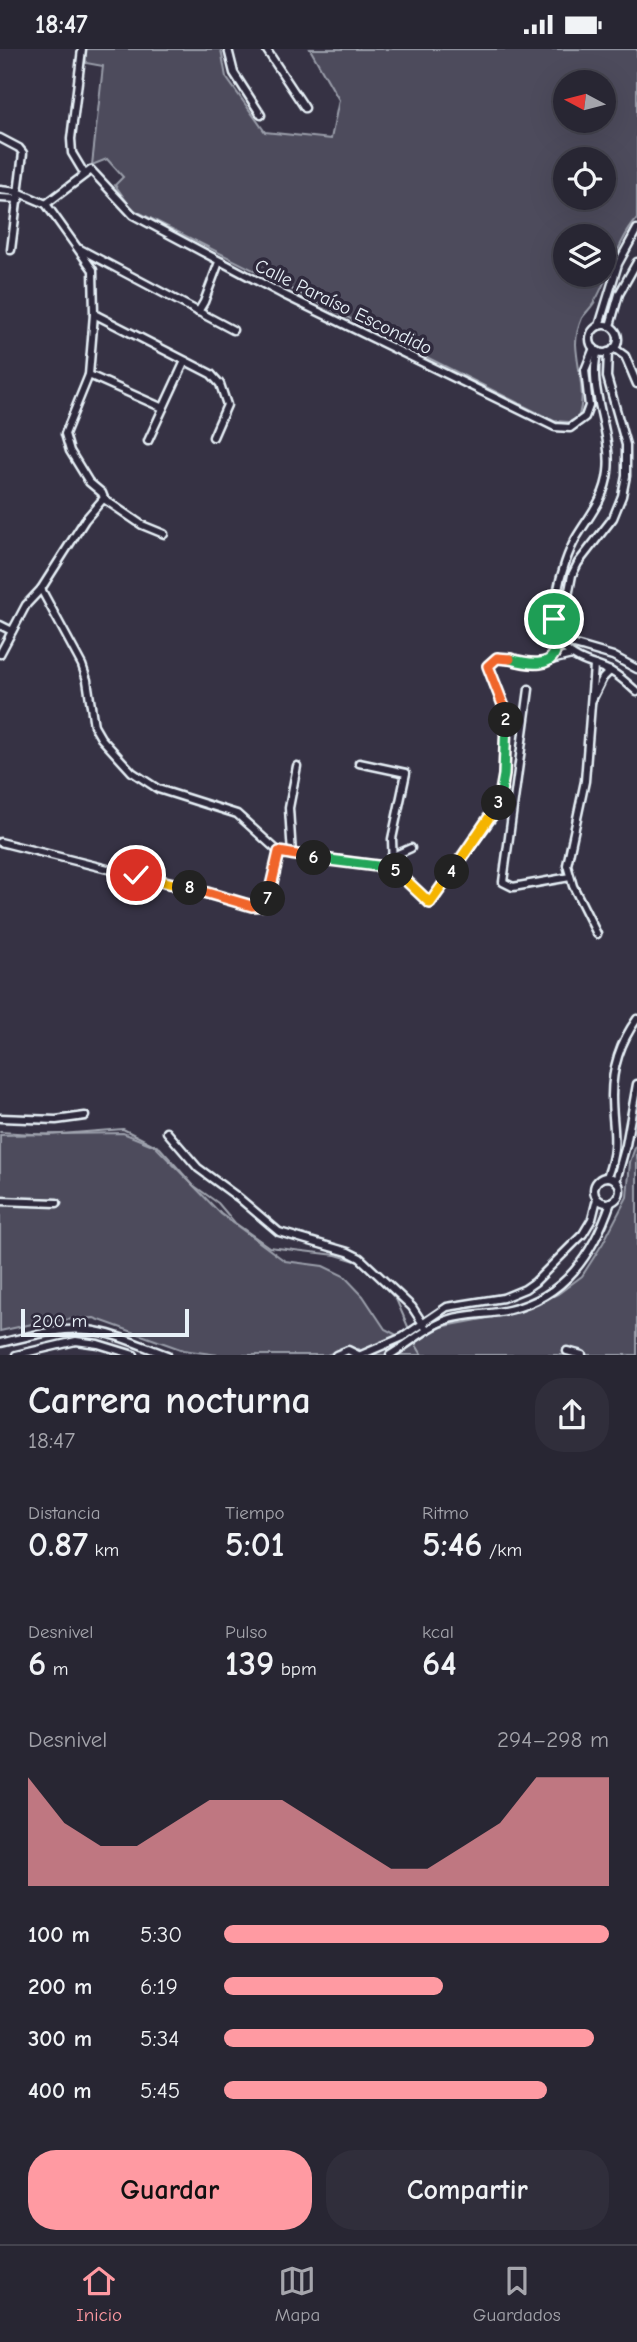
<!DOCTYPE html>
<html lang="es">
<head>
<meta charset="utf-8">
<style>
	body { margin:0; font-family:"Comic Neue",sans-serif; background:#302e3b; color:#f1f3f6; height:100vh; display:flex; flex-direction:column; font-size:26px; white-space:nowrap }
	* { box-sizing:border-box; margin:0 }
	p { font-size:23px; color:#a5a5ac }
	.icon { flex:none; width:38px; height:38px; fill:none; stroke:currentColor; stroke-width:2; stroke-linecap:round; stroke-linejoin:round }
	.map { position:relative; height:1306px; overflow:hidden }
	.sheet { display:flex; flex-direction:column; background:#282633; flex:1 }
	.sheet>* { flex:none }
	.needle { width:46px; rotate:277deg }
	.fabs { position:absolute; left:553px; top:21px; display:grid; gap:14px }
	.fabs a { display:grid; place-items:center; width:63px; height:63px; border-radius:50%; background:#282633; box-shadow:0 7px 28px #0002,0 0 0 2px #44434e; font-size:35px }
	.scale { position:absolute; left:21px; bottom:18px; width:168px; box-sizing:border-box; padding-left:7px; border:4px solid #e8f1f8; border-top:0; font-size:19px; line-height:24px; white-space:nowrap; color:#e8f1f8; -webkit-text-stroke:5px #2f2a3d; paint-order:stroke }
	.pin { position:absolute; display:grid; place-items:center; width:60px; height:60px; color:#fff; margin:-30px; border:4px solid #fff; border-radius:50%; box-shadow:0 2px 7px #0007 }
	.km { position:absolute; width:35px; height:35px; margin:-18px; border-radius:50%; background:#222; color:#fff; font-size:19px; line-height:35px; text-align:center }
	.round { display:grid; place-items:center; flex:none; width:74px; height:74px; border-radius:28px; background:#302e3b }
	.overview { display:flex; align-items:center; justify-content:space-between; height:119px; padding:0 28px }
	h1 { font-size:38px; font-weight:700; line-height:52px }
	.metrics { display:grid; grid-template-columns:repeat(3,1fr); gap:10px; height:119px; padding:7px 28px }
	.metrics div { display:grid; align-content:center }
	.metrics b { font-size:35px; font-weight:700 }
	.metrics small { font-size:19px; font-weight:400 }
	.metrics p { font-size:19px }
	.chart { height:196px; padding:14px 28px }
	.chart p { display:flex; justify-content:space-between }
	.chart svg { width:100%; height:126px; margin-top:7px; fill:#ff9aa2; opacity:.7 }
	.button { display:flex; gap:14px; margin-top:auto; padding:14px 28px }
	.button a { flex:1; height:80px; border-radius:28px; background:#ff9aa2; color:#111; font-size:28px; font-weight:700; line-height:80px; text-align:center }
	.button a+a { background:#302e3b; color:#f1f3f6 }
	ul { padding:0 28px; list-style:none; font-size:23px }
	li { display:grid; grid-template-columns:112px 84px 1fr; align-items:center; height:52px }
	li i { height:18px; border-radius:9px; background:#ff9aa2 }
	.status { display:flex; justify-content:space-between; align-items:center; height:49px; padding:0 35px; background:#282633; direction:ltr }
	.status svg { height:19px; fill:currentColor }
	.dock { display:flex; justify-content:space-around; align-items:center; height:98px; border-top:2px solid #44434e; background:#282633; font-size:19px; color:#a5a5ac }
	.dock a { display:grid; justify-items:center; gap:4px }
	.dock .selected { color:#ff9aa2 }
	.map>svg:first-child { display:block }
	.green { fill:#4d4b5c; stroke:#9a9eaa; stroke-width:2; fill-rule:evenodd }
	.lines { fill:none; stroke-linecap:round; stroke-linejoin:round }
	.stream { stroke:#a0a4af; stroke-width:2 }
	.minor-casing { stroke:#e8f1f8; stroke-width:11 }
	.minor { stroke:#2f2a3d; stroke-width:6 }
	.split-1-casing { stroke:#fff; stroke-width:14 }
	.split-2-casing { stroke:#fff; stroke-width:14 }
	.split-3-casing { stroke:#fff; stroke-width:14 }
	.split-4-casing { stroke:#fff; stroke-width:14 }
	.split-5-casing { stroke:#fff; stroke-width:14 }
	.split-6-casing { stroke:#fff; stroke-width:14 }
	.split-7-casing { stroke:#fff; stroke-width:14 }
	.split-8-casing { stroke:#fff; stroke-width:14 }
	.split-9-casing { stroke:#fff; stroke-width:14 }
	.split-1 { stroke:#22a559; stroke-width:9 }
	.split-2 { stroke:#f0652b; stroke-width:9 }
	.split-3 { stroke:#22a559; stroke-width:9 }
	.split-4 { stroke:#f5b400; stroke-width:9 }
	.split-5 { stroke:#f5b400; stroke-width:9 }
	.split-6 { stroke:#22a559; stroke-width:9 }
	.split-7 { stroke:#f0652b; stroke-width:9 }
	.split-8 { stroke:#f0652b; stroke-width:9 }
	.split-9 { stroke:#f5b400; stroke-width:9 }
	.labels { text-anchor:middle; stroke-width:7; stroke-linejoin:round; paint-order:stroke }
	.street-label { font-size:19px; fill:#e8f1f8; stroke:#2f2a3d }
</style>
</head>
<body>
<div class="status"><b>18:47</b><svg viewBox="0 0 49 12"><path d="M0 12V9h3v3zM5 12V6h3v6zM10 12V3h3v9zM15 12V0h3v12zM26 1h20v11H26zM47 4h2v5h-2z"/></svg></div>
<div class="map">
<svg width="637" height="1306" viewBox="0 0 637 1306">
	<rect width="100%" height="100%" fill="#363244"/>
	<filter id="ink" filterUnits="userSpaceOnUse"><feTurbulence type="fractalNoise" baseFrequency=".0143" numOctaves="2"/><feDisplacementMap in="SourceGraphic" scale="14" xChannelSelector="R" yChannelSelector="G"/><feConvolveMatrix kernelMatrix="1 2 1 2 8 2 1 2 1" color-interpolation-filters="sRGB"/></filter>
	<g filter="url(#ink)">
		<g class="green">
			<path d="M85,0H221L226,28L265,83L331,90L339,51L310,0H637V170C617,193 610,226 595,252C592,258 586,263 582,269C579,276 576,287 576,295C577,320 587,345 578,369L569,373L554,372L132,160L115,136L123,128L107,110L92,116L103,17L86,14ZM565,33H604V72H565ZM565,110H604V149H565ZM565,187H604V226H565Z"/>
			<path d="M123,1084L155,1097L221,1165L285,1212L323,1217L344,1227L363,1247L385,1280L414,1295L440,1278L520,1263L558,1245L582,1227L603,1194L627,1148L630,1113L637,1093V1306H363L359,1300L344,1299L327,1306H218L183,1301L94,1269L46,1272L0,1282V1086Z"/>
		</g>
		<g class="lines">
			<g class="stream">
				<path d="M0,1083L49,1086L123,1080L160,1099L193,1136L218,1154L235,1174L269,1198L336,1206L362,1214"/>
				<path d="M373,1226L396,1250L409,1280"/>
				<path d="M416,1296L422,1306"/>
			</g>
			<g class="minor-casing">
				<g id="minor">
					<path d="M82,0L71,90L72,104L84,124"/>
					<path d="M228,0L234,24L261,66"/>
					<path d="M266,0L305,59"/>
					<path d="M0,89L19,99L23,104L11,201"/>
					<path d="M0,141L18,143L46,155L93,221L94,265L89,326L65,385L70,402L89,433L102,444L104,449L85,471L41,540L26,556L0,605"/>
					<path d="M0,149L19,150"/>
					<path d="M46,155L91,121L133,166L282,245L555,378L570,379L585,368L589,357L585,321L594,299"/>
					<path d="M80,200L233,281"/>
					<path d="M198,263L204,253L219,213"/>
					<path d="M94,265L211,325L220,335L227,356L213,388"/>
					<circle cx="604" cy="290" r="14"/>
					<path d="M599,277L618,215L637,180"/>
					<path d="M610,277L619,245L637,213"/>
					<path d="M614,299L625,307L637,335"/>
					<path d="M598,302C586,338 613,383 608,423C605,450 589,467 576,489C562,514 543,577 565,600C578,613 596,615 612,623C621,628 629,636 637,643"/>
					<path d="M608,303L607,328L626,396V427L622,447L613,469L578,514L572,526L562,579L569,592L575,596L613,607L637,620"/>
					<path d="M89,326L163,359"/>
					<path d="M148,392L185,312"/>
					<path d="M104,450L142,476L164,485"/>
					<path d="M41,540L82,616L87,631L94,677L101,689L132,723L158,740L237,765L279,803L393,819L430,854L494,766L503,742L506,664L488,617L497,609L534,615L572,606"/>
					<path d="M0,576L12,582"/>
					<path d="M548,611L554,607L556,590"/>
					<path d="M594,617L585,732L567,816L573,837L597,885"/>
					<path d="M529,640L503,833L513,838L570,828"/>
					<path d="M592,651L603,629L610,622"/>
					<path d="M359,714L406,724L392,790L393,819"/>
					<path d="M0,793L255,857L264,856L271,845L279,803"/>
					<path d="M292,806L289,759L297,717"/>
					<path d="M391,808L411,799"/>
					<path d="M0,1069L56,1071L85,1067"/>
					<path d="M167,1083L198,1119L239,1149L279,1183L348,1203L360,1209L412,1258L427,1281"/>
					<path d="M607,1128C620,1093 612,1080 612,1047C612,1019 621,992 637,970"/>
					<circle cx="607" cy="1141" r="13"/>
					<path d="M616,1132L626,1096L637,1035"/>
					<path d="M0,1152L57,1154"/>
					<path d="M0,1294C28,1288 58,1278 88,1281C115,1284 141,1297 167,1306"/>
					<path d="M567,1302L582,1306"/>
					<path d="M16,1306L76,1292L98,1295L134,1306"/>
					<path d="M336,1306L348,1301L358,1306"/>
					<path d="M361,1306L403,1288L447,1258L503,1249L525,1240L535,1233L583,1185L592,1170L597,1150"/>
					<path d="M390,1306C410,1294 428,1277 450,1270C469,1264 490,1266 509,1261C565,1248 593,1205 611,1153"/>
				</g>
			</g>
			<use href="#minor" class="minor"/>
		</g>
	</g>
	<g class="lines" filter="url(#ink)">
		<g class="split-1-casing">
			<path id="split-1" d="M510,610C528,615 557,621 556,594C556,586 554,578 554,570"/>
		</g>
		<g class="split-2-casing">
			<path id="split-2" d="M506,671L504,658L488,617L497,609L510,610"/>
		</g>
		<g class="split-3-casing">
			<path id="split-3" d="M499,754L504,726L506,671"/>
		</g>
		<g class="split-4-casing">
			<path id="split-4" d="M452,823L499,754"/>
		</g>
		<g class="split-5-casing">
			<path id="split-5" d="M396,822L430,854L452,823"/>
		</g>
		<g class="split-6-casing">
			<path id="split-6" d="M314,809L393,819L396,822"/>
		</g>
		<g class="split-7-casing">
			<path id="split-7" d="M268,850L279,803L314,809"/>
		</g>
		<g class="split-8-casing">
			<path id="split-8" d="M190,839L252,857L264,856L268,850"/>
		</g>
		<g class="split-9-casing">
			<path id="split-9" d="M136,826L190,839"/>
		</g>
		<use href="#split-1" class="split-1"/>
		<use href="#split-2" class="split-2"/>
		<use href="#split-3" class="split-3"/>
		<use href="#split-4" class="split-4"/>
		<use href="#split-5" class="split-5"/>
		<use href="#split-6" class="split-6"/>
		<use href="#split-7" class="split-7"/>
		<use href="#split-8" class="split-8"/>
		<use href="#split-9" class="split-9"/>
	</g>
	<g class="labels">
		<g class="street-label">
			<text transform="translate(344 257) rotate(26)" y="7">Calle Paraíso Escondido</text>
		</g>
	</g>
</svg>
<div class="fabs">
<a><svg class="needle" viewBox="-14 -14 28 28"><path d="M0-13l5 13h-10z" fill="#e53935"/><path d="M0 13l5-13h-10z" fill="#a5a5ac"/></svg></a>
<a><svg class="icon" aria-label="locate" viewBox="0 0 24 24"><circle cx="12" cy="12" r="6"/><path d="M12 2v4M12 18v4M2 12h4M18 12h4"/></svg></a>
<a><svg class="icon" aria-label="layers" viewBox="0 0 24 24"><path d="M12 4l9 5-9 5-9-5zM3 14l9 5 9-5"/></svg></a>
</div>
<div class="scale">200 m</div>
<div class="pin" style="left:554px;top:570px;background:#1e9e55"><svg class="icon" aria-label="arrive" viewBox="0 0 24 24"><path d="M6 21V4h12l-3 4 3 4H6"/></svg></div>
<div class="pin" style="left:136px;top:826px;background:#d93025"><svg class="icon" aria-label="check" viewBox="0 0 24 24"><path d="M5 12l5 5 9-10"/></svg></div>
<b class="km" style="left:506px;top:671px">2</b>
<b class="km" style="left:499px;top:754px">3</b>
<b class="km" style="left:452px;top:823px">4</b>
<b class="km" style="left:396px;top:822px">5</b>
<b class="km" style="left:314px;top:809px">6</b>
<b class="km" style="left:268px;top:850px">7</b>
<b class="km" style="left:190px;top:839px">8</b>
</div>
<section class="sheet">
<div class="overview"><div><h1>Carrera nocturna</h1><p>18:47</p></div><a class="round"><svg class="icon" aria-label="share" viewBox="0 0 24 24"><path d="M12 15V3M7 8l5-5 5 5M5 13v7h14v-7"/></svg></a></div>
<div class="metrics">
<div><p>Distancia</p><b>0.87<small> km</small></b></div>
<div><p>Tiempo</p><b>5:01</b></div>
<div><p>Ritmo</p><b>5:46<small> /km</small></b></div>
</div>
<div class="metrics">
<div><p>Desnivel</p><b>6<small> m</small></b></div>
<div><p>Pulso</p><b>139<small> bpm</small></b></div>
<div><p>kcal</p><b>64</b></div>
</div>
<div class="chart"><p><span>Desnivel</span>294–298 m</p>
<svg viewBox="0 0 160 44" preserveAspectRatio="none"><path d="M0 44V6L10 22L20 30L30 30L40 22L50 14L60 14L70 14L80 22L90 30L100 38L110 38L120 30L130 22L140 6L150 6L160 6V44z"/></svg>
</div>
<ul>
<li><b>100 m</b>5:30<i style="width:100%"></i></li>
<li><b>200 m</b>6:19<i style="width:57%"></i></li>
<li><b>300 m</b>5:34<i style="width:96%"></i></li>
<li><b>400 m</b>5:45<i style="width:84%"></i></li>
</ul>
<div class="button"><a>Guardar</a><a>Compartir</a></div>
</section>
<nav class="dock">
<a class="selected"><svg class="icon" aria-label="home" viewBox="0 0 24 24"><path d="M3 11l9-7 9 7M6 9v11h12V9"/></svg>Inicio</a>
<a><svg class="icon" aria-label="map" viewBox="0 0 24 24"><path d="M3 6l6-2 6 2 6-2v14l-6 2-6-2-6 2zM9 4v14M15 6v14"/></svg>Mapa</a>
<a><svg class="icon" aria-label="saved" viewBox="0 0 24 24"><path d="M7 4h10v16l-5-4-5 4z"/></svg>Guardados</a>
</nav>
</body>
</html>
